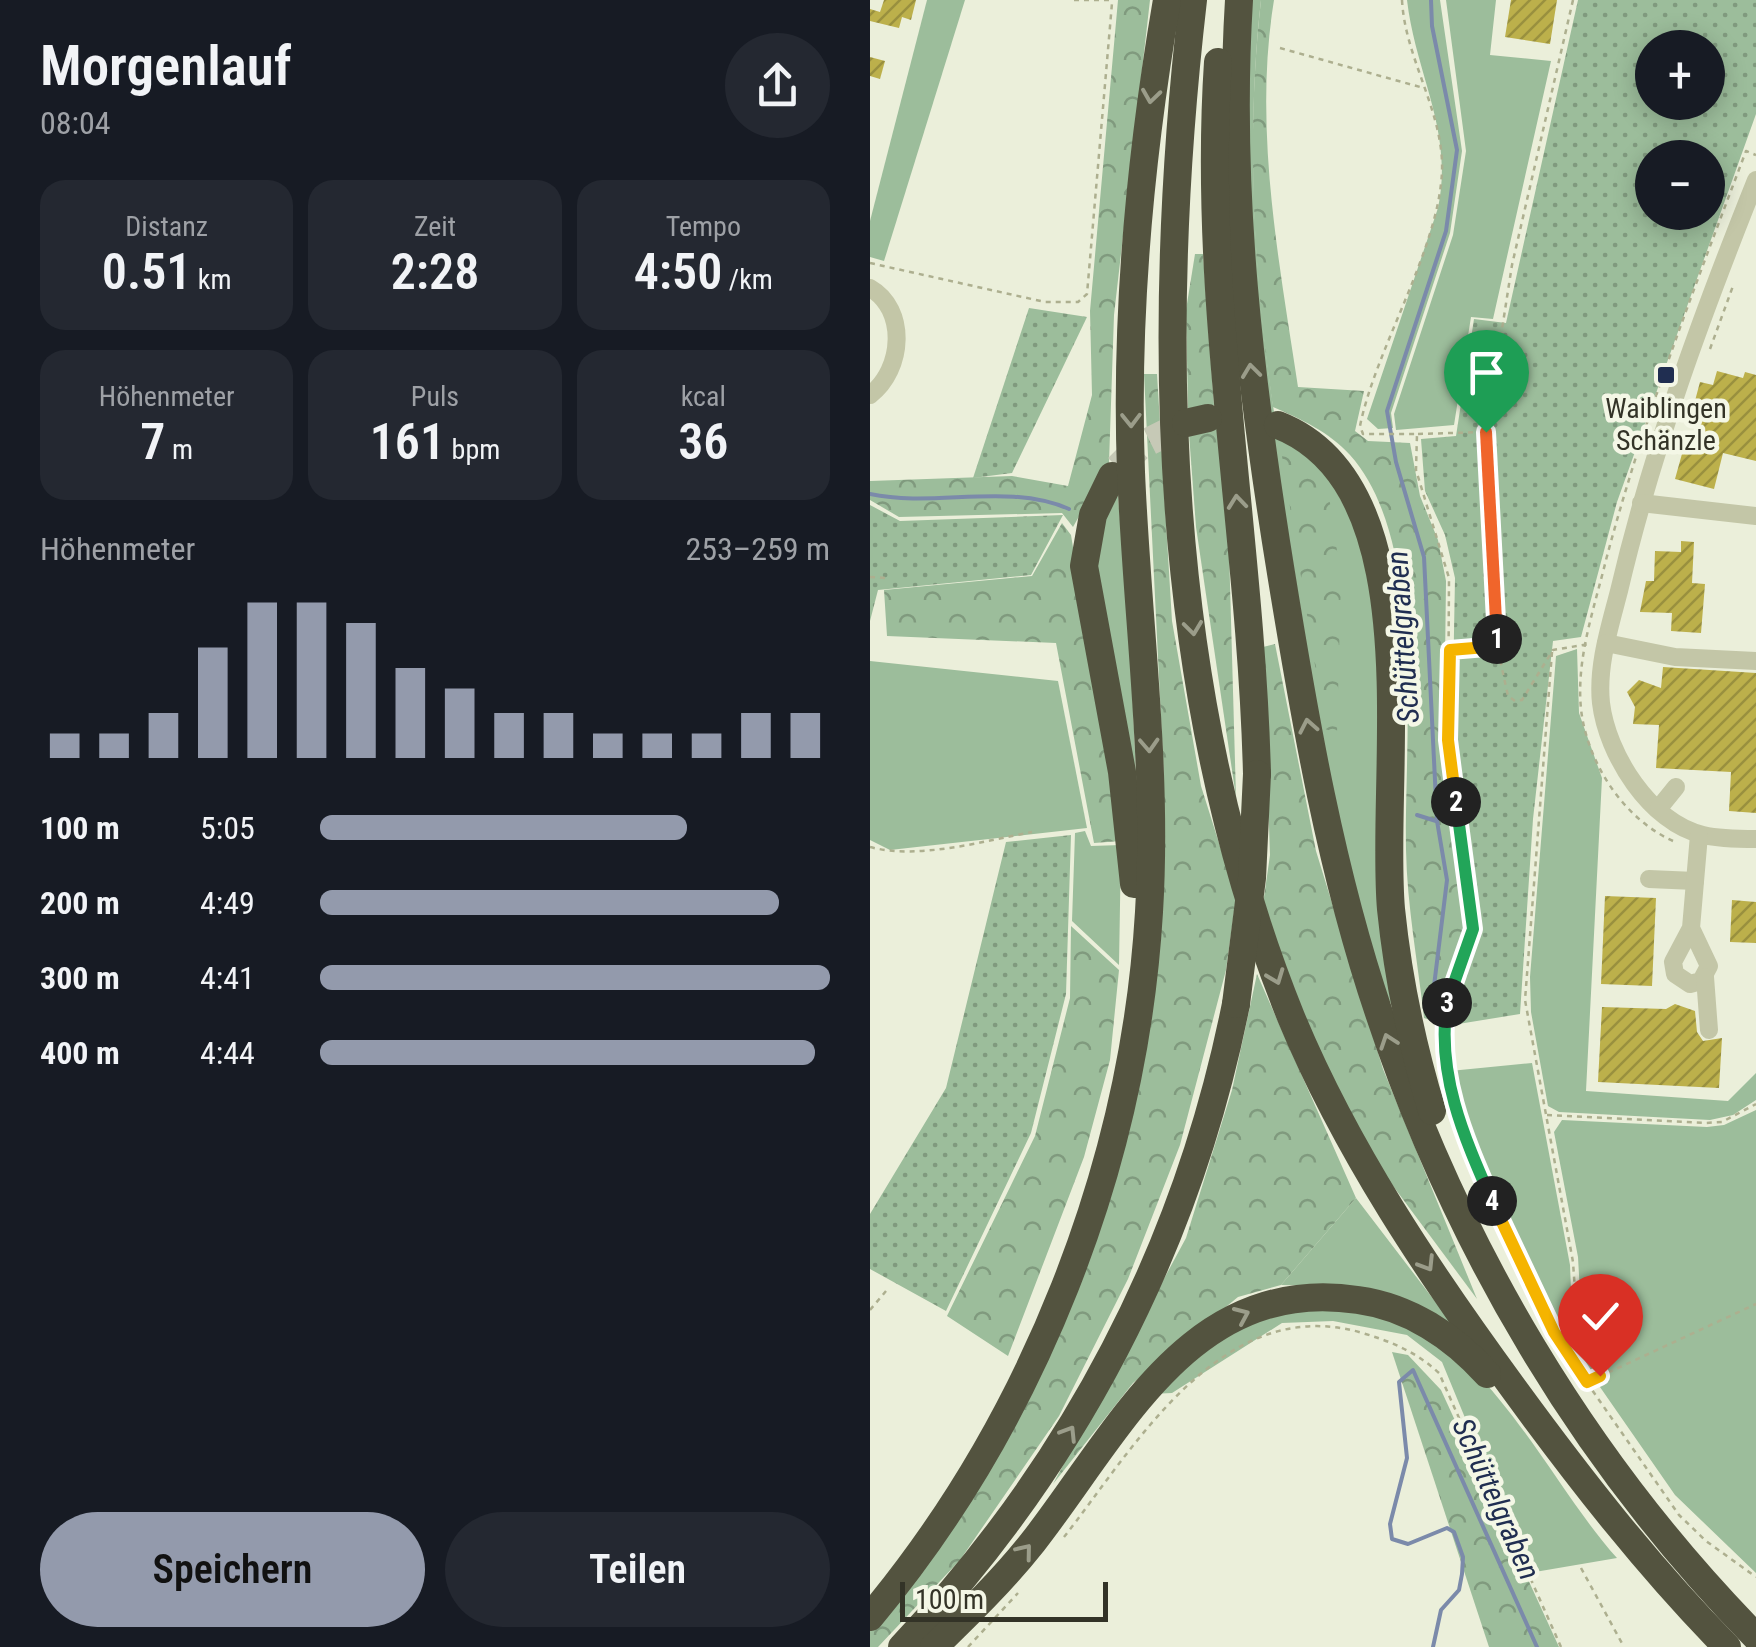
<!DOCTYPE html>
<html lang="de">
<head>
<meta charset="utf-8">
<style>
	body { margin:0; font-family:"Roboto Condensed",sans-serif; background:#242831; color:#f1f3f6; height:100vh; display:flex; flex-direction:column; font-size:38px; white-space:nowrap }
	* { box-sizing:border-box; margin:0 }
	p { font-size:32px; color:#9ea1a6 }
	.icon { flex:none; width:55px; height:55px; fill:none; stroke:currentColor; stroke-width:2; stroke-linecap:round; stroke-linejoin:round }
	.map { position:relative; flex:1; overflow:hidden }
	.details { display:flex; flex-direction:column; background:#171b24; width:870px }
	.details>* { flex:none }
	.controls { position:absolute; left:765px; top:30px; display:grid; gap:20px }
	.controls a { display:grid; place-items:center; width:90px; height:90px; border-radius:50%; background:#171b24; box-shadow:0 5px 25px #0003; font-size:50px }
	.scale { position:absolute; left:30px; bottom:25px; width:208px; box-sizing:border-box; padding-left:10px; border:5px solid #333327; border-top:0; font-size:28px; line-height:35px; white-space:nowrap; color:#333327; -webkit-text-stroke:8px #f4f7e6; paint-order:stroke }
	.pin { position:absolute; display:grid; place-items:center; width:85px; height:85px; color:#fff; margin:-102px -42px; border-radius:50% 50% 50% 0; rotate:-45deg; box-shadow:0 0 10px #0007 }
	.pin .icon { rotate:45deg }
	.km { position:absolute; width:50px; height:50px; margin:-25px; border-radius:50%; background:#222; color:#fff; font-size:28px; line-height:50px; text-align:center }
	.round { display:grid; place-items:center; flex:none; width:105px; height:105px; border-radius:52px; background:#242831 }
	.summary { display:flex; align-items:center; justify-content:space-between; height:170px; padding:0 40px }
	h1 { font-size:55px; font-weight:600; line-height:75px }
	.figures { display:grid; grid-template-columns:repeat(3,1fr); gap:15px; height:170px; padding:10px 40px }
	.figures div { display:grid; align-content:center; border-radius:25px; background:#242831; text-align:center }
	.figures b { font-size:50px; font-weight:600 }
	.figures small { font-size:28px; font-weight:400 }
	.figures p { font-size:28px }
	.chart { height:280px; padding:20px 40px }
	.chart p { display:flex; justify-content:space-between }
	.chart svg { width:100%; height:180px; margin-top:10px; stroke:#939aac; stroke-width:6 }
	.button { display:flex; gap:20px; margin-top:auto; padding:20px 40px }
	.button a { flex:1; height:115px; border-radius:60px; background:#939aac; color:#111; font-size:40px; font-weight:600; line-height:115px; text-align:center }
	.button a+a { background:#242831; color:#f1f3f6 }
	ul { padding:0 40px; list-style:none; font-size:32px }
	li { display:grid; grid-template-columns:160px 120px 1fr; align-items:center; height:75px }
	li i { height:25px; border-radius:12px; background:#939aac }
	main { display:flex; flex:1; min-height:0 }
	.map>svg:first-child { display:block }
	.grass { fill:#9cbd9b }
	.forest { fill:url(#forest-crowns) }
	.park { fill:url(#park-dots); fill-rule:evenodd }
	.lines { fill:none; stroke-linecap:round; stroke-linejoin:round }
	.stream { stroke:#7b8aaa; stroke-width:4 }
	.building { fill:url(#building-hatch) }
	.highway-tunnel { stroke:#c6c9b6; stroke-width:28; stroke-dasharray:28 14; stroke-linecap:butt }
	.path { stroke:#adaf8f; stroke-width:2.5; stroke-dasharray:5 5; stroke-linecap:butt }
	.minor { stroke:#c3c6a7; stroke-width:18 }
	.highway { stroke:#53533f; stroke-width:28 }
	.highway-bridge { stroke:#53533f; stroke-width:28 }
	.oneway { stroke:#9b9d8a }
	.split-1-casing { stroke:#fff; stroke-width:20 }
	.split-2-casing { stroke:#fff; stroke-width:20 }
	.split-3-casing { stroke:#fff; stroke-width:20 }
	.split-4-casing { stroke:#fff; stroke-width:20 }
	.split-5-casing { stroke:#fff; stroke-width:20 }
	.split-1 { stroke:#f0652b; stroke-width:12 }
	.split-2 { stroke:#f5b400; stroke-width:12 }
	.split-3 { stroke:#22a559; stroke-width:12 }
	.split-4 { stroke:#22a559; stroke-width:12 }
	.split-5 { stroke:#f5b400; stroke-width:12 }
	.poi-dot { fill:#202e51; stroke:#f4f7e6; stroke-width:4 }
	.labels { text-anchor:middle; stroke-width:9; stroke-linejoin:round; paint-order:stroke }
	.poi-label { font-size:28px; fill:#333327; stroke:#f4f7e6 }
	.water-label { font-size:30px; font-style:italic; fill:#202e51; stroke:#f4f7e6 }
</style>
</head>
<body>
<main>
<section class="details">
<div class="summary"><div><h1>Morgenlauf</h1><p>08:04</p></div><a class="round"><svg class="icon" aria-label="share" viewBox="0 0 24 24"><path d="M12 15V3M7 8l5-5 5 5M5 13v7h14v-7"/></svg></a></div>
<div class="figures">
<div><p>Distanz</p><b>0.51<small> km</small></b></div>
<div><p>Zeit</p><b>2:28</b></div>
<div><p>Tempo</p><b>4:50<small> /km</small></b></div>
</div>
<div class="figures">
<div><p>Höhenmeter</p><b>7<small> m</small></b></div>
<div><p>Puls</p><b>161<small> bpm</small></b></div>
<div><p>kcal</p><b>36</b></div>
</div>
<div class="chart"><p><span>Höhenmeter</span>253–259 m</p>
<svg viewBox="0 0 160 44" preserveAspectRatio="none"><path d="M5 44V38M15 44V38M25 44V33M35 44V17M45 44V6M55 44V6M65 44V11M75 44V22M85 44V27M95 44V33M105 44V33M115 44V38M125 44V38M135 44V38M145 44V33M155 44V33"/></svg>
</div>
<ul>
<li><b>100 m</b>5:05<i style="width:72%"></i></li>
<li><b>200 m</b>4:49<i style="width:90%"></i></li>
<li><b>300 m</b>4:41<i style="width:100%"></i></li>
<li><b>400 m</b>4:44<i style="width:97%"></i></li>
</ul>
<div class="button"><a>Speichern</a><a>Teilen</a></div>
</section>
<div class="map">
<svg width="886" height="1647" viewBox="0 0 886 1647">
	<defs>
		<pattern id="forest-crowns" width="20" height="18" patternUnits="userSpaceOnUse" patternTransform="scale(2.5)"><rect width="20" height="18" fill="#9cbd9b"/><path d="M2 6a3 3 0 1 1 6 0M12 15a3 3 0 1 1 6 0" fill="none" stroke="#809a7e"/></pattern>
		<pattern id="park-dots" width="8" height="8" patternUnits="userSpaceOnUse" patternTransform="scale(2.5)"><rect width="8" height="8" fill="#9cbd9b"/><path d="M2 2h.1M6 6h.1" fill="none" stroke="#809a7e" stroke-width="1.8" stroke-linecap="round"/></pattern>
		<pattern id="building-hatch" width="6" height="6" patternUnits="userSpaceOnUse" patternTransform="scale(2.5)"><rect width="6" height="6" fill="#bcb04b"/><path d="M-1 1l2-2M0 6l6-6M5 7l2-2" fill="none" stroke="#99903e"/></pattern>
	</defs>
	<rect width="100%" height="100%" fill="#ebefda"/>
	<g class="grass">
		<path d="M57,0H95L14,261L0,257V221Z"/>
		<path d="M379,0H391C375,142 385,291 407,432L444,451L502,556L534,1031L507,975L456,766L388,349L374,99Z"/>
		<path d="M537,0H570L592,151L580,233L521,413L523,428L508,429L497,419L568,208C584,131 546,76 537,0Z"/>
		<path d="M576,0H626L620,55L681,61L623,319L601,317L584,425L526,430L524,414L583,235L596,151Z"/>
		<path d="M247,487L259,618L269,842L223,556Z"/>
		<path d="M707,649L709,713L732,778L716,1091L858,1101L886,1073V1100L863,1115L840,1120L689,1112L678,1106L661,1012L660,977L686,656Z"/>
		<path d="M0,661L188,681L217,828L20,850L0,840Z"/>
		<path d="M215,831L221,846L251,845L249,965L202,921L205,833Z"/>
		<path d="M662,1063L700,1265L703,1340L697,1344L628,1204L580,1071Z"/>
		<path d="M886,1110V1573L805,1495L714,1364L708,1257L684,1132L692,1120L837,1127L854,1125Z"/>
		<path d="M486,1198L593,1338L484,1287L411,1285Z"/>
		<path d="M469,1305C491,1311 515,1315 536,1323C626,1359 684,1489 747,1558L659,1573L572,1362L537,1335L463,1321L412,1323L302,1393L281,1394L337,1340L406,1309Z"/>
	</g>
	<g class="forest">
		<path d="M248,0H280L244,315L239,463L203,527L192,513L29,517L0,500V481L142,476L198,486L222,395L220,311Z"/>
		<path d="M391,0H404C383,128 409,261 428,387L494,391L485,431L498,441L540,443L550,496L568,540L576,581L574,743L600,925L566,1022L554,1018C548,963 537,906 536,850C534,741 557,541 480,455C459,432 431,419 403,407C383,274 376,133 391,0Z"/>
		<path d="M325,254H333L344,405L318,409L316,310Z"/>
		<path d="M274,374H287L302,621L331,786L366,897L356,970L310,1145L258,1279L189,1416L90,1560L8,1647H0V1631L61,1558L240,1195L294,779Z"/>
		<path d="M347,429L359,549L366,797L326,527L319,434Z"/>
		<path d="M409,437L440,452L460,503L471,578L467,733L455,729Z"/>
		<path d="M192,523L201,535L251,841L224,843L186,643L17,636L14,590L162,576Z"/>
		<path d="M405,644L446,851L513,1069L607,1299L506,1163L435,1024L392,911L400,855L393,647Z"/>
		<path d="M201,926L249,970L240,1060L214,1157L138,1356L77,1316L165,1136L200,998Z"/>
		<path d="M387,974L486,1198L411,1285L368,1297L263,1383L183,1484L316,1238L362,1090Z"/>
		<path d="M522,1352L538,1355L571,1390L689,1647H619Z"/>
	</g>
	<g class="park">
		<path d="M708,0H886V114L747,502L711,637L683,641L663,819L650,1014L576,1026L606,930L582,739L585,578L575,535L555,491L551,439L586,436L604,319L636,323ZM782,48H838V102H782ZM782,158H838V212H782Z"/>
		<path d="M159,308L217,317L142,473L103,478Z"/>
		<path d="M0,505L30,521L193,515L161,575L8,590L0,621Z"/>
		<path d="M201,835L196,994L161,1133L76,1311L0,1269V1214L76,1088L136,842Z"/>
	</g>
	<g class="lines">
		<g class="stream">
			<path d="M561,0L562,26L587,150L576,231L517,411L526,462L554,557L567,821L577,880L564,986"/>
			<path d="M0,494C65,508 137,482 199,509"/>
			<path d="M547,815L566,821"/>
			<path d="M563,1647L571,1610L589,1590L592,1574L593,1557L584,1532L577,1528L538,1544L522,1539L520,1524L537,1458L529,1382L543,1370L667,1647"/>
		</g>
	</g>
	<g class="building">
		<path d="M14,0H46L41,20L32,17L29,28L0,21V9L10,12Z"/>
		<path d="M641,0H687L680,44L635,37Z"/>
		<path d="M0,57L15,61L10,79L0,76Z"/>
		<path d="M847,371L873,378L875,372L886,375V461L853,453L844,489L805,479L815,443L824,445L832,414L822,412L830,382L843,385Z"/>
		<path d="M811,541L824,542L822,583L835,584L831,633L801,631L802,613L770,612L776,581H784L785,551L811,552Z"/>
		<path d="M793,667L886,673V813L859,811L861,772L786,768L789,725L763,724L765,707L757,692L769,680L791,688Z"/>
		<path d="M735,896L786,898L782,986L731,984Z"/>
		<path d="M862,900L886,902V943L860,942Z"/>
		<path d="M805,1004L825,1011L827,1032L833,1041L852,1038L849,1088L728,1082L732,1007L796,1009Z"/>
	</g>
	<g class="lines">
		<path class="highway-tunnel" d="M248,468L270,446L316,423"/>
		<g class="path">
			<path d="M204,0H243"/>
			<path d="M532,0C535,59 574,112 572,171C569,250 506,347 490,426L493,434H547L546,470L579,578L578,740L603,929L577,1003L571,1040L585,1107L645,1254L704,1364L809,1515L836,1541L886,1577"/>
			<path d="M703,0L642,265L616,432L627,646L638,696L645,701L652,700L683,650L719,644"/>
			<path d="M410,48L550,87"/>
			<path d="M0,263L175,302H208L217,294L242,3"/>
			<path d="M840,349L863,286"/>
			<path d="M548,434L615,432"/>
			<path d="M0,577L17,578"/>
			<path d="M580,650L626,646"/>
			<path d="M682,652L655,1000L703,1262L708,1334L704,1363"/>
			<path d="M803,841C754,819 717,763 711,709C706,659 724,609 736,560C773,420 825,286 876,151L886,155"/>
			<path d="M0,847C49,860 113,841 162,832"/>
			<path d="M677,1115L835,1123L852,1122L886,1104"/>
			<path d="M0,1310L16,1291"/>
			<path d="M720,1381L886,1304"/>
			<path d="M194,1537C264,1448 351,1294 489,1332C520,1341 545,1351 569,1373L691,1647"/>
			<path d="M711,1568L754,1647"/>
			<path d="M98,1647L148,1593"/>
		</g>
		<g class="minor">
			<path d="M886,180C832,315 782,450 749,591C740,626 727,666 731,703C737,754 780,823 833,835C850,839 869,839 886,839"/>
			<path d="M0,288C37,309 34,369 0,395"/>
			<path d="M771,503L886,516"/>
			<path d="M736,643L805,657L886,661"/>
			<path d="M789,808L806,787"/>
			<path d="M779,879L825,881"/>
			<path d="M821,928L839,966L831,981L820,984L805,974L803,962L821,928L829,835"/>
			<path d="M835,977L839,1030"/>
		</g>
		<g class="highway">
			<path d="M323,0C284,337 292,698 421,1017C476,1150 559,1273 644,1389C709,1478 779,1568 857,1647"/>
			<path d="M369,0C357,193 380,382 411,573C435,721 461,871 509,1013C586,1245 714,1462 886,1637"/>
			<path d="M348,62C332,301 381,536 387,774"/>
			<path d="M316,423L338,418"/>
			<path d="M408,425C564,486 509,773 521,909C528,978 542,1045 562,1111"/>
			<path d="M242,476L223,515L214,566L252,772L264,884"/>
			<path d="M0,1617C163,1422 264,1166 279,912C288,765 267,619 261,472C255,312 270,157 297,0"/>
			<path d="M32,1647C203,1466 317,1249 366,1004"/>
			<path d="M64,1647C99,1613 133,1580 163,1542C249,1432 321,1274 488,1300C539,1307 583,1336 617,1374"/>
		</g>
		<path class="highway-bridge" d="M366,1004L382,878L387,774"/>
	</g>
	<defs><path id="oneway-chevron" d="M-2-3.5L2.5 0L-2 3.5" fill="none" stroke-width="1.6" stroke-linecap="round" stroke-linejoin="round" transform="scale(2.5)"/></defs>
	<g class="oneway">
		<use href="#oneway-chevron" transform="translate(281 96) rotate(98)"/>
		<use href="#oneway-chevron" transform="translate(381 371) rotate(-97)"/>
		<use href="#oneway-chevron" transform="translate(261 420) rotate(89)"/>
		<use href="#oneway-chevron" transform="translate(367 502) rotate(-96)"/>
		<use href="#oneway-chevron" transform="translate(323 628) rotate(83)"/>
		<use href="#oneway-chevron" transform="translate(438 726) rotate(-101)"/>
		<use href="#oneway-chevron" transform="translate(279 745) rotate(87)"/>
		<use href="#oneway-chevron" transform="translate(406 977) rotate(69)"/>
		<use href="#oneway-chevron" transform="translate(518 1041) rotate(-109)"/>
		<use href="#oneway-chevron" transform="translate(557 1264) rotate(58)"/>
		<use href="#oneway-chevron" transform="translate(372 1315) rotate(-24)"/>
		<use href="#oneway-chevron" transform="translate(199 1433) rotate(-58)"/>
		<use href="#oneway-chevron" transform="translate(155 1551) rotate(-51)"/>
	</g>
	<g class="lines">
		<g class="split-1-casing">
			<path id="split-1" d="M616,432L627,639"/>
		</g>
		<g class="split-2-casing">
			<path id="split-2" d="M586,802L578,740L580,650L628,646L627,639"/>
		</g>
		<g class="split-3-casing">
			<path id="split-3" d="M577,1003L603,929L586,802"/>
		</g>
		<g class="split-4-casing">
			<path id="split-4" d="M577,1003C566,1074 594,1137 622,1201"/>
		</g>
		<g class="split-5-casing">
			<path id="split-5" d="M622,1201L684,1332L717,1382L730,1376"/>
		</g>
		<use href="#split-1" class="split-1"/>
		<use href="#split-2" class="split-2"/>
		<use href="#split-3" class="split-3"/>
		<use href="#split-4" class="split-4"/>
		<use href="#split-5" class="split-5"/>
	</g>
	<rect class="poi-dot" x="786" y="365" width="20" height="20" rx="5"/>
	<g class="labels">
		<g class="poi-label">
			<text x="796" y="418">Waiblingen<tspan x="796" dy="32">Schänzle</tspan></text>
		</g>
		<g class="water-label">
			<text transform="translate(533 637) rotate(-94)" y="10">Schüttelgraben</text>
			<text transform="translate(626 1499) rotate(66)" y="10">Schüttelgraben</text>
		</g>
	</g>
</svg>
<div class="controls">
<a>+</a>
<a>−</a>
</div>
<div class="scale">100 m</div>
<div class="pin" style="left:616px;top:432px;background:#1e9e55"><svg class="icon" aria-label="arrive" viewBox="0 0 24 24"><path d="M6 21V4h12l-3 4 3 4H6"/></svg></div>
<div class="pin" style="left:730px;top:1376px;background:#d93025"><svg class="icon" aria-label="check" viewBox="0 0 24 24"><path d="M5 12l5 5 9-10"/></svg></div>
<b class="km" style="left:627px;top:639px">1</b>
<b class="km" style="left:586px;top:802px">2</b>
<b class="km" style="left:577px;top:1003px">3</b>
<b class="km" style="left:622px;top:1201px">4</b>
</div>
</main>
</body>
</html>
